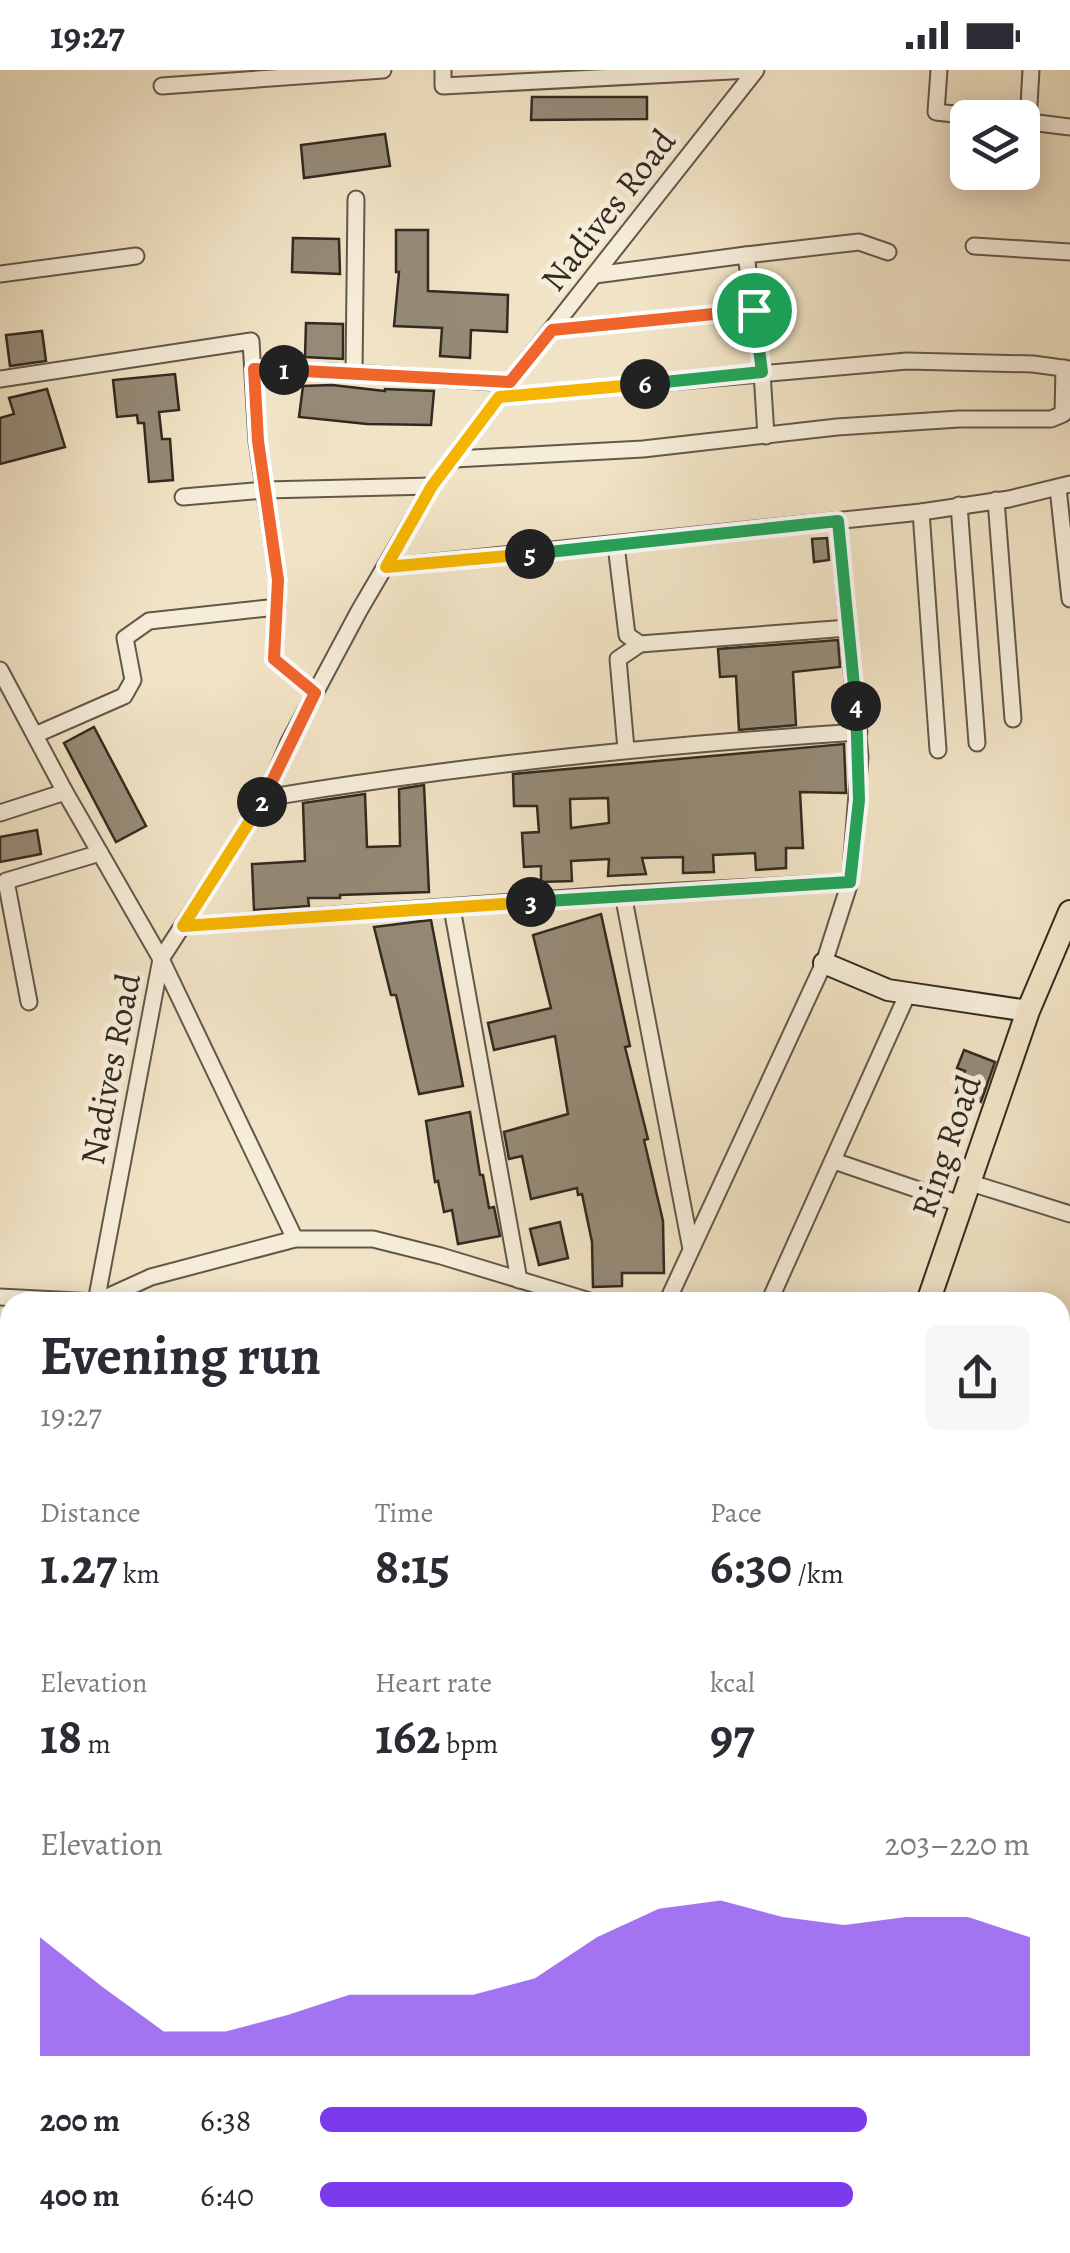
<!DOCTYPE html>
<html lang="en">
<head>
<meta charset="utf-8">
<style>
	body { margin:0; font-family:Alegreya,serif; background:#f7f7f7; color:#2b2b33; height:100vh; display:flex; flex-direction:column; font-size:38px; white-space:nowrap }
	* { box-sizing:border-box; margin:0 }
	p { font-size:32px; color:#7c7c81 }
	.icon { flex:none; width:55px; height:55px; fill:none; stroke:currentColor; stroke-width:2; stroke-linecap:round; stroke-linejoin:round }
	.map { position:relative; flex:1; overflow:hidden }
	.sheet { position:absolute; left:0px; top:1222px; width:1070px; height:962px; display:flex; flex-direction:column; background:#fff; border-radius:30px 30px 0 0; box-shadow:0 5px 25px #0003 }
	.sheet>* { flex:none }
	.controls { position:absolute; left:950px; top:30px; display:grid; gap:20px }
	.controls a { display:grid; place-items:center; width:90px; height:90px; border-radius:15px; background:#fff; box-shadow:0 5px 25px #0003; font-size:50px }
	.pin { position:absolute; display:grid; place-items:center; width:85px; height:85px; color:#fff; margin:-42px; border:5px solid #fff; border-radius:50%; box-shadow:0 2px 10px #0007 }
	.km { position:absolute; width:50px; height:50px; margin:-25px; border-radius:50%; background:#222; color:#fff; font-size:28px; line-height:50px; text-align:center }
	.round { display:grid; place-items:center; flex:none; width:105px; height:105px; border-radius:15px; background:#f7f7f7 }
	.head { display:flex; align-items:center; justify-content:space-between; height:170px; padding:0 40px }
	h1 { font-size:55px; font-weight:700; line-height:75px }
	.stats { display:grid; grid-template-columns:repeat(3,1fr); gap:15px; height:170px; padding:10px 40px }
	.stats div { display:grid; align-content:center }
	.stats b { font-size:50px; font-weight:700 }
	.stats small { font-size:28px; font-weight:400 }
	.stats p { font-size:28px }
	.chart { height:280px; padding:20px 40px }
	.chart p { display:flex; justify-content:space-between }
	.chart svg { width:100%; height:180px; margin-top:10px; fill:#7c3aed; opacity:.7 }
	ul { padding:0 40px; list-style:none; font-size:32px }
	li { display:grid; grid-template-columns:160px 120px 1fr; align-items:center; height:75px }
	li i { height:25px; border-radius:12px; background:#7c3aed }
	.status { display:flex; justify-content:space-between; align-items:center; height:70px; padding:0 50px; background:#fff; direction:ltr }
	.status svg { height:28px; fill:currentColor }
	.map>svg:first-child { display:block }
	.water { fill:#b0a48d; stroke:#7e7362; stroke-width:2.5 }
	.building { fill:#958a76; stroke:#322a21; stroke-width:2.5; fill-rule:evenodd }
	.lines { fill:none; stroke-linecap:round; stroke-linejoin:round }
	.minor-casing { stroke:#62584a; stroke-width:19 }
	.secondary-casing { stroke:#322a21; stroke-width:24 }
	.primary-casing { stroke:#322a21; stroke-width:26 }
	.minor { stroke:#f6edd9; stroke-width:15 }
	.secondary { stroke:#f6edd9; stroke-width:20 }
	.primary { stroke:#f1e3c5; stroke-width:22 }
	.split-1-casing { stroke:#fff; stroke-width:20 }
	.split-2-casing { stroke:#fff; stroke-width:20 }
	.split-3-casing { stroke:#fff; stroke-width:20 }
	.split-4-casing { stroke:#fff; stroke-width:20 }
	.split-5-casing { stroke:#fff; stroke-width:20 }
	.split-6-casing { stroke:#fff; stroke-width:20 }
	.split-7-casing { stroke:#fff; stroke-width:20 }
	.split-1 { stroke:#f0652b; stroke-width:12 }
	.split-2 { stroke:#f0652b; stroke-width:12 }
	.split-3 { stroke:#f5b400; stroke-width:12 }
	.split-4 { stroke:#22a559; stroke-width:12 }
	.split-5 { stroke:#22a559; stroke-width:12 }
	.split-6 { stroke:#f5b400; stroke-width:12 }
	.split-7 { stroke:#22a559; stroke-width:12 }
	.labels { text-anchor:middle; stroke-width:10; stroke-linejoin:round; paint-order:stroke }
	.street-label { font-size:35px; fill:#322a21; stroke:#f6edd9 }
</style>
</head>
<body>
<div class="status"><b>19:27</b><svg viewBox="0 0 49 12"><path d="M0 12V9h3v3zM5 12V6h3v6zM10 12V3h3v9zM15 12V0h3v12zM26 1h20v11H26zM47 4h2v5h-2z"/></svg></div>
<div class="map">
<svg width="1070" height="2183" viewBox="0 0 1070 2183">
	<rect width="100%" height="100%" fill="#f1e3c5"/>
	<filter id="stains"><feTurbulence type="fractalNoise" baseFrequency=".002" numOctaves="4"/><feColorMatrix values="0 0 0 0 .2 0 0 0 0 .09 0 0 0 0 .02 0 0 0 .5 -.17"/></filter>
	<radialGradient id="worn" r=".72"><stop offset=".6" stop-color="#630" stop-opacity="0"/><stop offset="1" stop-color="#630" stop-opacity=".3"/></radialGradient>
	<path class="water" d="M1060,1853L1070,1854V1963L1060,1962Z"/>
	<g class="building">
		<path d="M532,27H647V49L531,50Z"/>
		<path d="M385,64L390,96L304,108L301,75Z"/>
		<path d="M396,160H428V221L508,225L507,262L471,260L470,288L440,286L442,258L394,256L399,202H396Z"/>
		<path d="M293,168L339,169L340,204L292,202Z"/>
		<path d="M306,253L343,254V289L305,287Z"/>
		<path d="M42,261L46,291L10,296L6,265Z"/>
		<path d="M175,304L179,340L159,342L162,369H170L173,410L149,412L144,353H138L137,345L117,347L113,310Z"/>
		<path d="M332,315L385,321V319L434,321L431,355L367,354L299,347L303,316Z"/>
		<path d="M47,319L65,377L0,394V348L14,344L9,328Z"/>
		<path d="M827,468L829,490L814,492L812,469Z"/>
		<path d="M838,570L840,597L793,602L796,655L739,660L736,606L720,607L718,579Z"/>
		<path d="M94,657L146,756L116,772L64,673Z"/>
		<path d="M844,674L846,723L800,722L803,778H786V798L756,800L755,783L713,785L714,802L683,803V787L642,788L646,804L608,806L609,789L571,791L572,811L541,812V796L524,797L522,763L539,762L537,736H514L513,704ZM608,728L609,753L571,758L570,729Z"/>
		<path d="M424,715L429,822L340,825V828H308L309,836L254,840L252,794L305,791L303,733L365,724L367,777L400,776L399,719Z"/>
		<path d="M37,760L41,784L0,792V767Z"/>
		<path d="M601,844L630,976L625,977L648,1069L644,1070L663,1151L664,1203H622V1216L593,1217L592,1172L582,1124L578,1125L577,1118L531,1129L522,1086L509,1089L504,1062L568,1044L555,966L494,980L488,953L551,938L533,865Z"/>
		<path d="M431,850L463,1016L419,1024L396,925H391L374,857Z"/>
		<path d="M964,980L995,992L981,1032L956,1023L965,1001L957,998Z"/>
		<path d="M470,1042L480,1105H483L489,1138L494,1137L500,1166L458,1174L452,1140L444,1142L438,1111L435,1112L426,1051Z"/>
		<path d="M560,1152L568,1188L539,1195L530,1159Z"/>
	</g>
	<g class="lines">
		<g class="minor-casing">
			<g id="minor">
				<path d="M443,0V16L750,0"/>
				<path d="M939,0L936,42L990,48"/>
				<path d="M162,16L383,0"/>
				<path d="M1022,51L1070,57"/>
				<path d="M1028,52L1031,0"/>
				<path d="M974,176L1070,182"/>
				<path d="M746,185L859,172L888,182"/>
				<path d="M0,204L136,186"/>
				<path d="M595,205L746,185L762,302L766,366"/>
				<path d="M551,260L754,240"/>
				<path d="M254,299L354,303L356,129"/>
				<path d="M354,303L509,313"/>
				<path d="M0,309L251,271L257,371L278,510L274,589L315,623"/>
				<path d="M499,327L907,291L1033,294L1070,299"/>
				<path d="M455,389L643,379L837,357L959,349H1051L1063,344L1064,298"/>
				<path d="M1058,418L1070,529"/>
				<path d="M183,427L265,420L432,416"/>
				<path d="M996,430L1013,649"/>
				<path d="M959,435L977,673"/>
				<path d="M921,442L938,680"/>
				<path d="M616,475L627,565L640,574L848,558"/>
				<path d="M386,497L921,442L1009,429L1070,414"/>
				<path d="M0,600L65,722L161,889L295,1169"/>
				<path d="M35,665L124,626L133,610L125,568L149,551L277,537"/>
				<path d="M626,679L618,589L640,574"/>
				<path d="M265,728C462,695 659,675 859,662"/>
				<path d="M0,743L65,722"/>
				<path d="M623,824L691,1179"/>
				<path d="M452,838L519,1210"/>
				<path d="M183,856L623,824L850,812"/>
				<path d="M29,932L6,811L100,783"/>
				<path d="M834,1091L963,1135"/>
				<path d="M971,1113L1070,1144"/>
				<path d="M0,1227L96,1232L151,1207L295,1169H373L441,1186L593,1232"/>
				<path d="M96,1232L161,889L265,728L289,672L359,541L432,416L509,313L756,0"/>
				<path d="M667,1232L824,893L850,812L860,687L838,451"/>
				<path d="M769,1232L908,923"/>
				<path d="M1060,1415L1064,1390"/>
				<path d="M1060,1561L1070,1562"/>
				<path d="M0,1649H10"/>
				<path d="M0,1742H10"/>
				<path d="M0,1832L10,1831"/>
				<path d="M76,2175V2183"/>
				<path d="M429,2175V2183"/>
				<path d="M582,2175L583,2183"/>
				<path d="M642,2175V2183"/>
				<path d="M766,2175V2183"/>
				<path d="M849,2175L850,2183"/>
				<path d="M1010,2175V2183"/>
				<path d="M705,2183V2175"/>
			</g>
		</g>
		<g class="secondary-casing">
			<g id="secondary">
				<path d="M824,893L888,920L1028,941"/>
				<path d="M1060,1800L1070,1801"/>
			</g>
		</g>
		<g class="primary-casing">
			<g id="primary">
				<path d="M928,1232L1028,941L1070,842"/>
				<path d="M154,2183L165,2175"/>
			</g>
		</g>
		<use href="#minor" class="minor"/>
		<use href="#secondary" class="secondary"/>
		<use href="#primary" class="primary"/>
	</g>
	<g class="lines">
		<g class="split-1-casing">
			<path id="split-1" d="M284,300L510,312L552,260L754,240"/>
		</g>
		<g class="split-2-casing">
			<path id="split-2" d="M262,732L315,623L274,589L278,510L258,371L254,299L284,300"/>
		</g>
		<g class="split-3-casing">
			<path id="split-3" d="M262,732L183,856L531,832"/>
		</g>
		<g class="split-4-casing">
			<path id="split-4" d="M531,832L850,812L859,730L856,636"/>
		</g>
		<g class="split-5-casing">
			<path id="split-5" d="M530,484L838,451L856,636"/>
		</g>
		<g class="split-6-casing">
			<path id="split-6" d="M530,484L386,497L432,416L499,327L645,314"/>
		</g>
		<g class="split-7-casing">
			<path id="split-7" d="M645,314L762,302L754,240"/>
		</g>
		<use href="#split-1" class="split-1"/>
		<use href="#split-2" class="split-2"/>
		<use href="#split-3" class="split-3"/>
		<use href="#split-4" class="split-4"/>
		<use href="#split-5" class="split-5"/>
		<use href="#split-6" class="split-6"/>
		<use href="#split-7" class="split-7"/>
	</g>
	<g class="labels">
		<g class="street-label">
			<text transform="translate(608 140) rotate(-52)" y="12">Nadives Road</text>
			<text transform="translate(110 999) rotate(-79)" y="12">Nadives Road</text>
			<text transform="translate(946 1076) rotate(-71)" y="12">Ring Road</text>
		</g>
	</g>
	<rect width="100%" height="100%" filter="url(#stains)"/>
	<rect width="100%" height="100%" fill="url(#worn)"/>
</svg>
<div class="controls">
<a><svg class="icon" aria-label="layers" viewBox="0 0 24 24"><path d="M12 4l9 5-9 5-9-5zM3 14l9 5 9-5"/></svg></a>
</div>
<div class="pin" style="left:754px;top:240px;background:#1e9e55"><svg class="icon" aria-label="arrive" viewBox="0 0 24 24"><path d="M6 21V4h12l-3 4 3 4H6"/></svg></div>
<b class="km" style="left:284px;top:300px">1</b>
<b class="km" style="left:262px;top:732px">2</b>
<b class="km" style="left:531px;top:832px">3</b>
<b class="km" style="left:856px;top:636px">4</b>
<b class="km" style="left:530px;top:484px">5</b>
<b class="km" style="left:645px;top:314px">6</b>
<section class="sheet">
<div class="head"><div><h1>Evening run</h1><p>19:27</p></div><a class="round"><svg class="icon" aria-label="share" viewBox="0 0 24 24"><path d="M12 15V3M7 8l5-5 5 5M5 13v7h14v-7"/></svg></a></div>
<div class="stats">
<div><p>Distance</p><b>1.27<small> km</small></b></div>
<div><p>Time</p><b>8:15</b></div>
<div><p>Pace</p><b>6:30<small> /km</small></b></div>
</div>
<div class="stats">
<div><p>Elevation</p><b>18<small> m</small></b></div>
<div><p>Heart rate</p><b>162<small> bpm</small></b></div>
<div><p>kcal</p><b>97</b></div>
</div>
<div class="chart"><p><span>Elevation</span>203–220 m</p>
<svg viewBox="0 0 160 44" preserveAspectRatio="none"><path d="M0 44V15L10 27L20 38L30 38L40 34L50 29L60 29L70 29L80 25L90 15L100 8L110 6L120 10L130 12L140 10L150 10L160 15V44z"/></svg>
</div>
<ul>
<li><b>200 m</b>6:38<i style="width:77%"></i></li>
<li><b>400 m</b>6:40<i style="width:75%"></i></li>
</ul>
</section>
</div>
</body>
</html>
